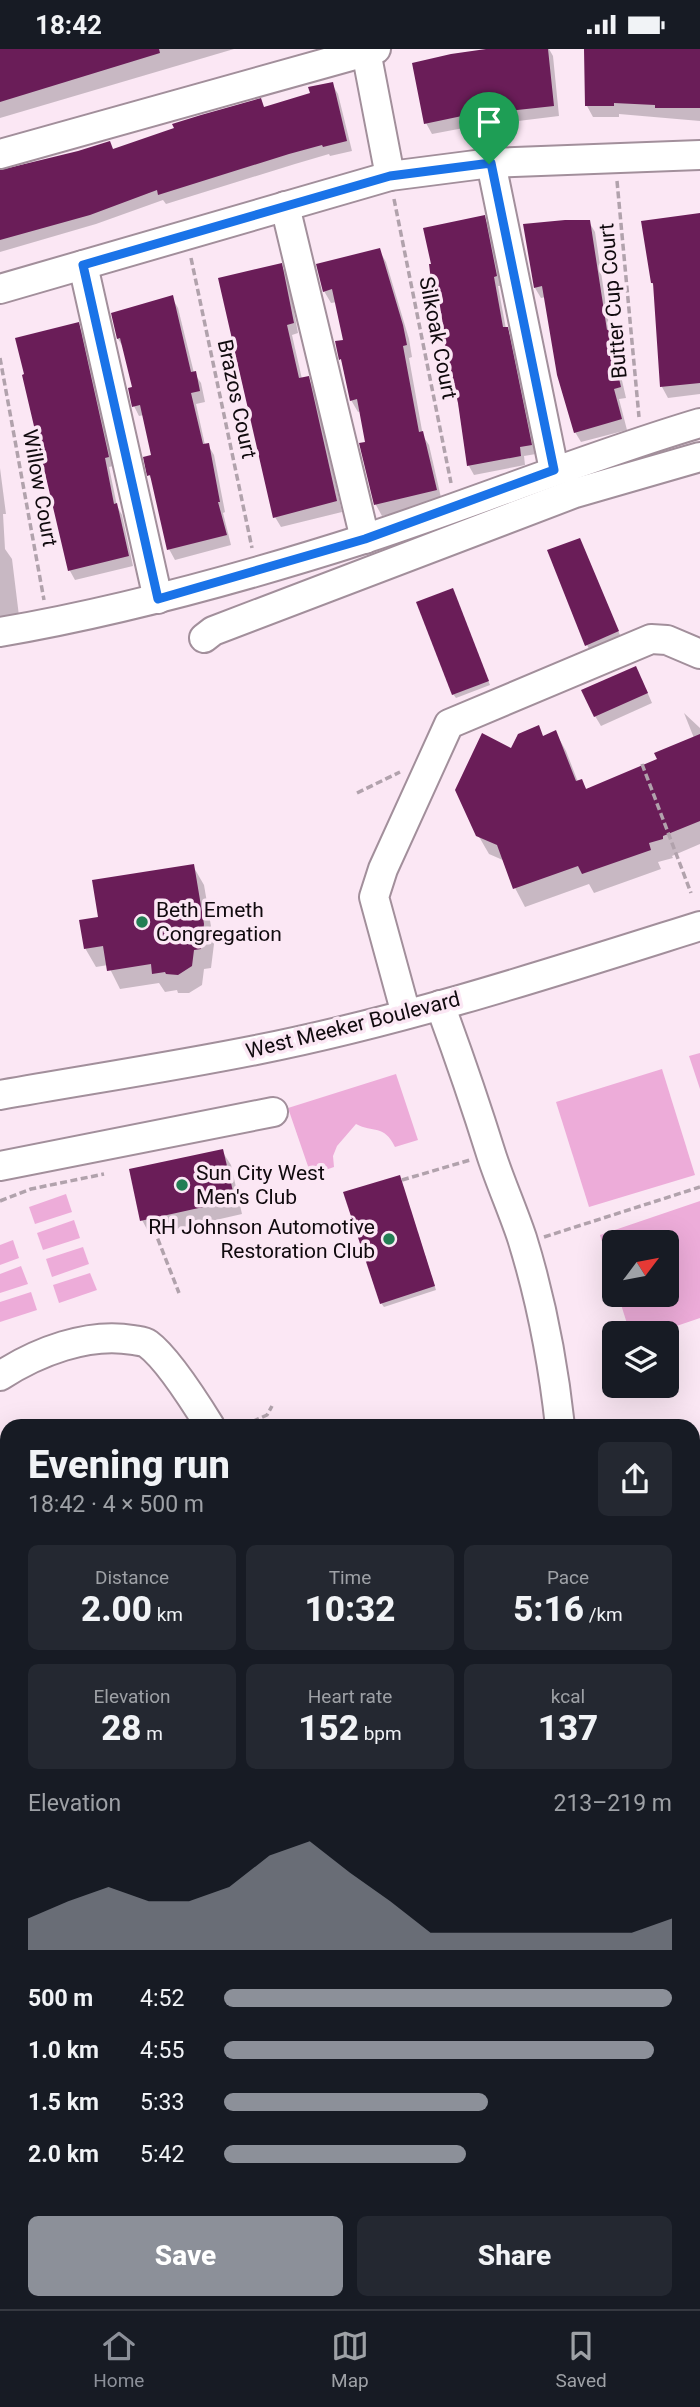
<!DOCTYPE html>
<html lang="en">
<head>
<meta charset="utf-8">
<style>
	body { margin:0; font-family:Roboto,sans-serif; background:#242831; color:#f1f3f6; height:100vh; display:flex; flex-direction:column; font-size:26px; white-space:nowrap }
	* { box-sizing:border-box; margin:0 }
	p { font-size:23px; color:#9ea1a6 }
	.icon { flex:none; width:38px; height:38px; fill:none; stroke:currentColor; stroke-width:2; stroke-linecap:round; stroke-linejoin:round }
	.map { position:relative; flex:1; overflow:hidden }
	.details { position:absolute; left:0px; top:1370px; width:700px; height:891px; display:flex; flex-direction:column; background:#171b24; border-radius:21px 21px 0 0; box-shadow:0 7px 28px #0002 }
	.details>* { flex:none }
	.needle { width:46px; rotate:58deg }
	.fabs { position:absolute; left:602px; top:1181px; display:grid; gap:14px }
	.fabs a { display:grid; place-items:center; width:77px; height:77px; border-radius:10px; background:#171b24; box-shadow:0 7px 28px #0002; font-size:35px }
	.pin { position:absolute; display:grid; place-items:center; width:60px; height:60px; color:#fff; margin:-72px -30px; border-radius:50% 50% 50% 0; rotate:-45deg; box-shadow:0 0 7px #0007 }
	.pin .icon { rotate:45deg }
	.round { display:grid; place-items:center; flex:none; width:74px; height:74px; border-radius:10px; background:#242831 }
	.headline { display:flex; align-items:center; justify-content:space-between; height:119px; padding:0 28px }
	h1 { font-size:38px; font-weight:800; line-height:52px }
	.figures { display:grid; grid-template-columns:repeat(3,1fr); gap:10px; height:119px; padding:7px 28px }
	.figures div { display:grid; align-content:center; border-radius:10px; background:#242831; text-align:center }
	.figures b { font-size:35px; font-weight:800 }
	.figures small { font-size:19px; font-weight:400 }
	.figures p { font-size:19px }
	.chart { height:196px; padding:14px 28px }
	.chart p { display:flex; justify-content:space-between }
	.chart svg { width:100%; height:126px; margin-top:7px; fill:#8c9099; opacity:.7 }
	.cta { display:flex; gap:14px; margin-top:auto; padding:14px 28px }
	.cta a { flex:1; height:80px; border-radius:10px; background:#8c9099; color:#fff; font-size:28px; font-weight:800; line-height:80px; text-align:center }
	.cta a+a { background:#242831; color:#f1f3f6 }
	ul { padding:0 28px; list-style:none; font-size:23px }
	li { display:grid; grid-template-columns:112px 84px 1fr; align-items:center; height:52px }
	li i { height:18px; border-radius:9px; background:#8c9099 }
	.status { display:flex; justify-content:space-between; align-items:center; height:49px; padding:0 35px; background:#171b24; direction:ltr }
	.status svg { height:19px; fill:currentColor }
	.menu { display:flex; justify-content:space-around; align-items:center; height:98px; border-top:2px solid #363941; background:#171b24; font-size:19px; color:#9ea1a6 }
	.menu a { display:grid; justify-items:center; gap:4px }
	.menu .on { color:#8c9099 }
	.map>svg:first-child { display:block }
	.green { fill:#edacd9 }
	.shadow { fill:#0003 }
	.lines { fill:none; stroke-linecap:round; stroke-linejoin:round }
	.stream { stroke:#925681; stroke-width:6 }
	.building { fill:#6a1d58 }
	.minor-casing { stroke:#a28f9b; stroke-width:32 }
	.path { stroke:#b1a2ac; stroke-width:3.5; stroke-dasharray:7 3.5; stroke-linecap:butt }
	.minor { stroke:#fff; stroke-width:28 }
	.route-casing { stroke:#fff; stroke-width:14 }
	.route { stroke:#1a73e8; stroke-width:9 }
	.poi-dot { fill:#237e54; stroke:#fbe7f4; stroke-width:2.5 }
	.labels { text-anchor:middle; stroke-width:7; stroke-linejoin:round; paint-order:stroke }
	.street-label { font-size:21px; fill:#100a0e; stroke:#fbe7f4 }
	.poi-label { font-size:21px; fill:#100a0e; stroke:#fbe7f4; text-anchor:start }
</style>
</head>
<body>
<div class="status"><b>18:42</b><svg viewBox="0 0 49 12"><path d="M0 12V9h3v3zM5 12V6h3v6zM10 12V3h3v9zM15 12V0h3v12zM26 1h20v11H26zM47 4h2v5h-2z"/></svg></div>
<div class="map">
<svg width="700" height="2260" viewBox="0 0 700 2260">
	<rect width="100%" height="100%" fill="#fbe7f4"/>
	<g class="green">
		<path d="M700,1004V1040L689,1007Z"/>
		<path d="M662,1020L695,1126L589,1158L556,1053Z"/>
		<path d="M396,1025L418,1091L395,1098C384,1075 373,1084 356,1075L337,1097L333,1107L334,1118L311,1126L288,1059Z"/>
		<path d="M66,1145L72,1163L35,1175L29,1158Z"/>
		<path d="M700,1152V1269L656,1284H630L618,1246H667V1194H614V1233L600,1186Z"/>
		<path d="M74,1171L80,1189L43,1201L37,1184Z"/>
		<path d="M13,1191L19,1209L0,1216V1196Z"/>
		<path d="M83,1198L89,1215L52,1228L46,1210Z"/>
		<path d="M21,1217L28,1235L0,1244V1225Z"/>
		<path d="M90,1224L97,1241L59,1254L53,1236Z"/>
		<path d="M31,1243L37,1261L0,1273V1253Z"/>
		<path d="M693,1454L700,1465V1572L693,1561Z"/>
		<path d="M693,2033L700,2035V2260H312L313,2254H693Z"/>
	</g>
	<g class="shadow">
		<path d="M0,0H234L0,69Z"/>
		<path d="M497,0H549L553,7L559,67L469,78L432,85L426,74Z"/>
		<path d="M585,0H700V72L619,65V68H593L587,57Z"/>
		<path d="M332,35L338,45L352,102L330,107L329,105L295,115L166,155L163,151L96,175L0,203V122L114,102L312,46Z"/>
		<path d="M700,166V345L668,349L662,338L655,238L652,234Z"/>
		<path d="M484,168L489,177L501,237H498L506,280L512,289L536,405L524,407L525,416L474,426L469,417L440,249L434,239Z"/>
		<path d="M589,173L595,183L610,283L616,292L620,314H618L626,349L619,350L627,381L581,393L575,383L546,248L541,249L535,239Z"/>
		<path d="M379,201L386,213L409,290L412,308L409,309L423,387L429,396L442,453L382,467L376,456L361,362L358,363L351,351L337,293L345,292L337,253L331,254L324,242Z"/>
		<path d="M281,216L287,226L298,284L292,286L302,330L308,329L314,340L342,463L281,478L275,468Z"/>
		<path d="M172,249L178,259L194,324L201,334L205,353L196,355L205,396H208L214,406L225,463L223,464L231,496L175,511L169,500L154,435L149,426L153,408L144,366L139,367L134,357V340L125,301L118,290L113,265Z"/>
		<path d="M78,275L83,285L113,417L109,418L117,457L122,466L133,517L75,531L70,522L17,290Z"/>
		<path d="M0,419L6,465H3L5,500L12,510L19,567L0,570Z"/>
		<path d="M582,495L620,586L589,600L587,596Z"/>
		<path d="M454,545L490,636L456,649L453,645Z"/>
		<path d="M641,629L652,654L601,677L595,667Z"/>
		<path d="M684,664L700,679V795L672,807L673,809L658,813L661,820L594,844L589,835L525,858L515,839L505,812L489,805L478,786L511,701L556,684L566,702L578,733L581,732L587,741L659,711L694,689Z"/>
		<path d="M193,817L204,836L214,895L211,919L204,920L202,936L189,944H178L177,941L165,943L159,934L120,940L108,916L96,918L85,899L100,870Z"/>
		<path d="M222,1102L231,1116L242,1165L150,1186L142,1171Z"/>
		<path d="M400,1128L436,1241L384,1258L381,1254Z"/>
		<path d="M7,1422V1844H0V1427Z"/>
		<rect x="0" y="1872" width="7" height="322"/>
	</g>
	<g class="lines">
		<g class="stream">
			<path d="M693,2093L700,2097"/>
			<path d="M370,2260L371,2254"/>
		</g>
	</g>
	<g class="building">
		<path d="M0,0H159L160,4L0,53Z"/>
		<path d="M486,0H548L554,57L462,67L424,75L412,14L451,5Z"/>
		<path d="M584,0H700V59H655V56L614,54V57H585Z"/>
		<path d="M333,33L347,92L323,98L322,96L289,105L158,146L157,141L90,166L0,191V121L78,102L110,92L113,100L174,79L172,75L201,66L261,49L264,58L310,44L308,38Z"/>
		<path d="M700,164V334L660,338L653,234H651L641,172Z"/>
		<path d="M485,166L497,227L494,228L503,278H508L532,396L520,398L521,407L467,417L458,354L443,288H445L437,239H432L429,215H431L423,179Z"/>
		<path d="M565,171H590L607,281L611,280L615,303L613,304L621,338L614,340L622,370L574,384L557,326L542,237L534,239L523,175Z"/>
		<path d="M380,199L403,276L407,296L403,297L419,383L423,382L437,441L374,456L359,394L365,393L357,350L350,352L341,310L339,311L335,292L343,291L332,240L323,243L316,215Z"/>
		<path d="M282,214L294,274L287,276L299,329L309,327L337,452L273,469L218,229Z"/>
		<path d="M173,246L191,323L196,322L200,342L191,344L203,395L209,394L220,453H218L227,486L167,501L150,426L147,427L143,408L151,406L140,356L132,358L128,339L132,338L120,289L117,290L111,264Z"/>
		<path d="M79,273L109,408L105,409L114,455L117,454L129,507L68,522L22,326L24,325L15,289Z"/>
		<path d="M580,489L619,582L585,597L547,501Z"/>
		<path d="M453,539L489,632L452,646L416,553Z"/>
		<path d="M636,617L648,644L594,668L581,641Z"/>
		<path d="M539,676L543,687L556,681L576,732L582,730L586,740L657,710L654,704L700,685V772L663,787V790L649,794L651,801L582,825L578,817L513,840L497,796L476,787L455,741L482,684L511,699L518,685Z"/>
		<path d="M194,815L204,875L201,900L194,901L192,917L178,926L166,925L165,923L152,925L151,915L107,922L103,897L84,900L79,871L98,868L92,831Z"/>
		<path d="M223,1100L235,1151L140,1172L129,1120Z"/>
		<path d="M400,1126L435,1237L380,1255L343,1143Z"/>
	</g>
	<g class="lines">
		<g class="minor-casing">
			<g id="minor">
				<path d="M366,2L390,127"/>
				<path d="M0,105L376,0"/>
				<path d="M491,114L554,421"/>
				<path d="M285,157L365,490"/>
				<path d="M83,216L158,550"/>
				<path d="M0,240L390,127L491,114L700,106"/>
				<path d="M0,583C123,562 245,528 364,490C477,453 586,408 700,374"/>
				<path d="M204,589L213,582L575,444L700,408"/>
				<path d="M440,956C459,1007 476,1057 492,1108C501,1135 513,1162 522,1189C541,1250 553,1313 560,1377"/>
				<path d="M406,965L374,848L383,820L449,675L651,590L667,591L700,605"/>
				<path d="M0,1046C85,1031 171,1018 256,1001C407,971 554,923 700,877"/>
				<path d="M0,1117L273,1063"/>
				<path d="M0,1327C37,1303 88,1283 133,1291C138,1292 144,1292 148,1295C167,1309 197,1356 210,1377"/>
				<path d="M693,1714L700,1734"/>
				<path d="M693,1796L700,1787"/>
			</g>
		</g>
		<g class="path">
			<path d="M617,132L639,368"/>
			<path d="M394,150L451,434"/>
			<path d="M191,209L252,499"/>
			<path d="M0,309L44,551"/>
			<path d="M642,715L691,844"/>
			<path d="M357,744L400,723"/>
			<path d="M402,1131L470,1111"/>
			<path d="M0,1152L31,1140L104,1125"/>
			<path d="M150,1170L179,1244"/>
			<path d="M544,1188L700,1138"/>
			<path d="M243,1377L267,1366L272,1357"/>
			<path d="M693,1616L700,1611"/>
			<path d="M0,1959L7,1958"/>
			<path d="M693,2179L700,2181"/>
			<path d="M418,2260L419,2254"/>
		</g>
		<use href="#minor" class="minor"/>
	</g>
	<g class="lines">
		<g class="route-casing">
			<path id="route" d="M491,114L554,421L365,490L158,550L83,216L390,127Z"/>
		</g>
		<use href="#route" class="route"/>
	</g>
	<g class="poi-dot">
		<circle cx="142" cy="873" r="7"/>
		<circle cx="182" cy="1136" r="7"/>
		<circle cx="389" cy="1190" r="7"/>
	</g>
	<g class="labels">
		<g class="street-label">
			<text transform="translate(613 252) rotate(-95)" y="7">Butter Cup Court</text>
			<text transform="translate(438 289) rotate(79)" y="7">Silkoak Court</text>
			<text transform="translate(237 350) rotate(78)" y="7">Brazos Court</text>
			<text transform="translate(40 439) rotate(80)" y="7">Willow Court</text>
			<text transform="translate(353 976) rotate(-14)" y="7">West Meeker Boulevard</text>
		</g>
		<g class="poi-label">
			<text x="156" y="868">Beth Emeth<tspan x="156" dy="24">Congregation</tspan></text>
			<text x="196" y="1131">Sun City West<tspan x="196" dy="24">Men's Club</tspan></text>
			<text x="375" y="1185" text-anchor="end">RH Johnson Automotive<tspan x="375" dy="24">Restoration Club</tspan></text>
		</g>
	</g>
</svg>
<div class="fabs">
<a><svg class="needle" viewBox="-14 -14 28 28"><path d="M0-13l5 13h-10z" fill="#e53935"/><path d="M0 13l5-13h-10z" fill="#9ea1a6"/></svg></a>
<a><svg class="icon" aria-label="layers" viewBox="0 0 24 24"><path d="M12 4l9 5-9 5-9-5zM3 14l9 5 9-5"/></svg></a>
</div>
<div class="pin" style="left:489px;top:115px;background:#1e9e55"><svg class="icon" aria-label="arrive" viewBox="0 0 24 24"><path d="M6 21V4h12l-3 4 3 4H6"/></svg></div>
<section class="details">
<div class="headline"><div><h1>Evening run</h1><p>18:42 · 4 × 500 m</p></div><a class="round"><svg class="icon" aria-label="share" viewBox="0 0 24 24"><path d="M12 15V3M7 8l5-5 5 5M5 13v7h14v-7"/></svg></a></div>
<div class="figures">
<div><p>Distance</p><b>2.00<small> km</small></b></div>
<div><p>Time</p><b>10:32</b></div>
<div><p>Pace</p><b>5:16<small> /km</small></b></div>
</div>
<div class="figures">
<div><p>Elevation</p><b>28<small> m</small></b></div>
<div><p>Heart rate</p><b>152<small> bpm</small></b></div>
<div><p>kcal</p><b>137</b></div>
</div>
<div class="chart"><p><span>Elevation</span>213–219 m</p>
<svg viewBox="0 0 160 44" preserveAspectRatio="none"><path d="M0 44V33L10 27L20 22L30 27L40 27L50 22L60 11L70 6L80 17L90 27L100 38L110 38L120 38L130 38L140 38L150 38L160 33V44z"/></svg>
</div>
<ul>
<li><b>500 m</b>4:52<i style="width:100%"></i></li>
<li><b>1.0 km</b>4:55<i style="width:96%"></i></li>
<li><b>1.5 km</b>5:33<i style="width:59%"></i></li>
<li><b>2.0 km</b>5:42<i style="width:54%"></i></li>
</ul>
<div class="cta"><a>Save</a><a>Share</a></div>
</section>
</div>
<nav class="menu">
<a class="on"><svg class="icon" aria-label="home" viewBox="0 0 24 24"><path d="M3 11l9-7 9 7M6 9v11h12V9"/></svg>Home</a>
<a><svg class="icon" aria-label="map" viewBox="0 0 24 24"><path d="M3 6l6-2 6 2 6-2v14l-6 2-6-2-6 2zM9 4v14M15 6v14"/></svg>Map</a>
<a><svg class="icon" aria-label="saved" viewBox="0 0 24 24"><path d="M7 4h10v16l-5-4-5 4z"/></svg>Saved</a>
</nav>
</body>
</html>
